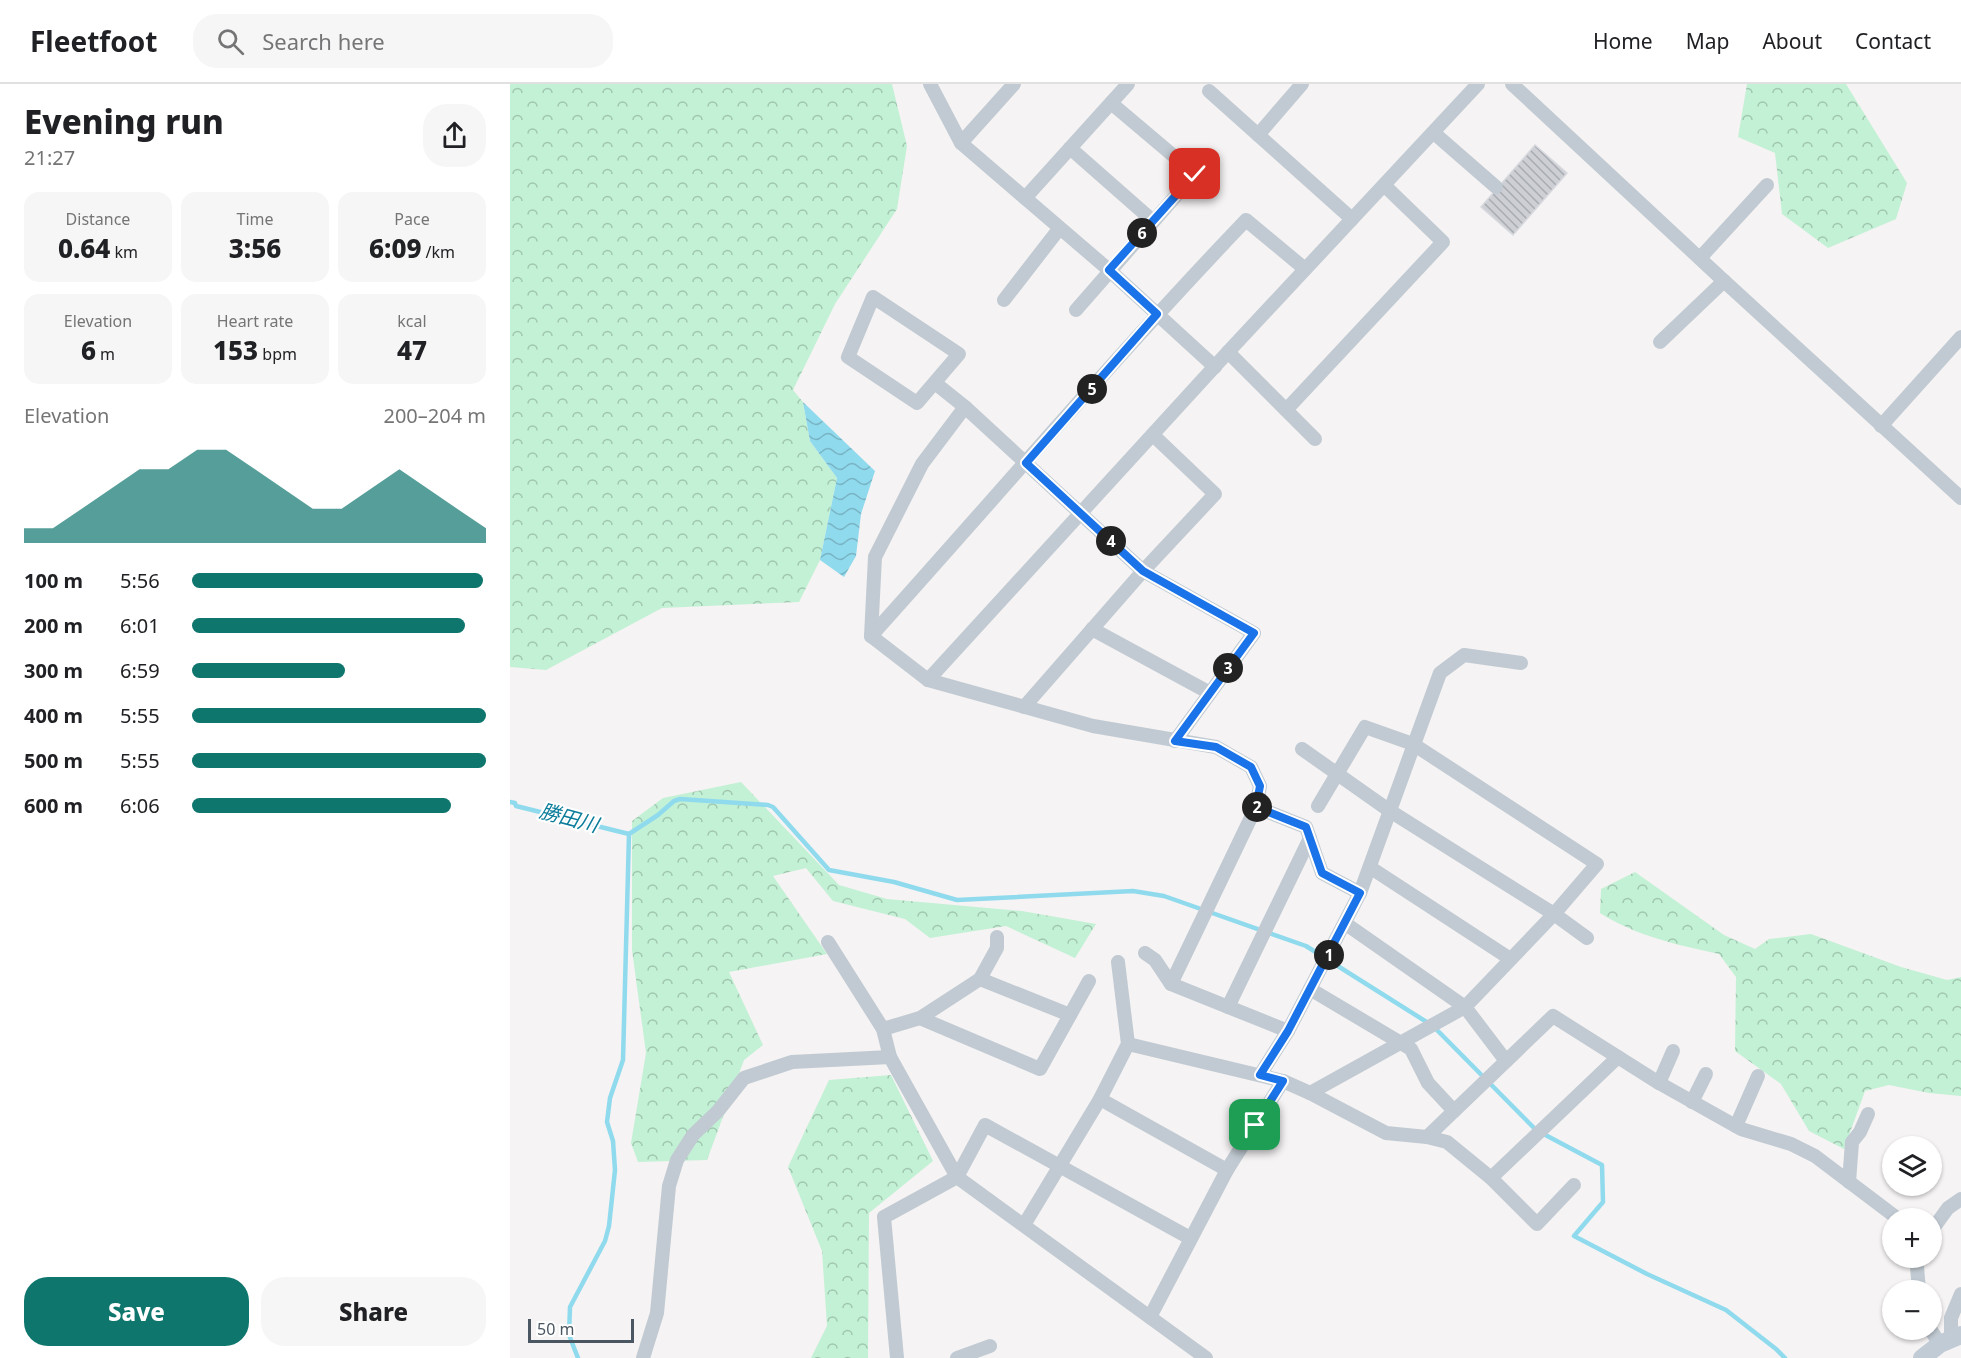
<!DOCTYPE html>
<html lang="en">
<head>
<meta charset="utf-8">
<style>
	body { margin:0; font-family:"Noto Sans","Noto Sans JP",sans-serif; background:#f6f6f6; color:#202124; height:100vh; display:flex; flex-direction:column; font-size:22px; white-space:nowrap }
	* { box-sizing:border-box; margin:0 }
	p { font-size:20px; color:#757577 }
	.icon { flex:none; width:33px; height:33px; fill:none; stroke:currentColor; stroke-width:2; stroke-linecap:round; stroke-linejoin:round }
	.map { position:relative; flex:1; overflow:hidden }
	.drawer { display:flex; flex-direction:column; background:#fff; width:510px }
	.drawer>* { flex:none }
	.controls { position:absolute; left:1372px; top:1052px; display:grid; gap:12px }
	.controls a { display:grid; place-items:center; width:60px; height:60px; border-radius:50%; background:#fff; box-shadow:0 2px 4px #0004; font-size:30px }
	.scale { position:absolute; left:18px; bottom:15px; width:106px; box-sizing:border-box; padding-left:6px; border:3px solid #4a5661; border-top:0; font-size:16px; line-height:21px; white-space:nowrap; color:#4a5661; -webkit-text-stroke:4px #fff; paint-order:stroke }
	.pin { position:absolute; display:grid; place-items:center; width:51px; height:51px; color:#fff; margin:-26px; border-radius:12px; box-shadow:0 3px 9px #0006 }
	.km { position:absolute; width:30px; height:30px; margin:-15px; border-radius:50%; background:#222; color:#fff; font-size:16px; line-height:30px; text-align:center }
	.round { display:grid; place-items:center; flex:none; width:63px; height:63px; border-radius:24px; background:#f6f6f6 }
	.head { display:flex; align-items:center; justify-content:space-between; height:102px; padding:0 24px }
	h1 { font-size:33px; font-weight:800; line-height:45px }
	.stats { display:grid; grid-template-columns:repeat(3,1fr); gap:9px; height:102px; padding:6px 24px }
	.stats div { display:grid; align-content:center; border-radius:15px; background:#f6f6f6; text-align:center }
	.stats b { font-size:26px; font-weight:800 }
	.stats small { font-size:16px; font-weight:400 }
	.stats p { font-size:16px }
	.chart { height:168px; padding:12px 24px }
	.chart p { display:flex; justify-content:space-between }
	.chart svg { width:100%; height:108px; margin-top:6px; fill:#0f766e; opacity:.7 }
	.action { display:flex; gap:12px; margin-top:auto; padding:12px 24px }
	.action a { flex:1; height:69px; border-radius:24px; background:#0f766e; color:#fff; font-size:24px; font-weight:800; line-height:69px; text-align:center }
	.action a+a { background:#f6f6f6; color:#202124 }
	ul { padding:0 24px; list-style:none; font-size:20px }
	li { display:grid; grid-template-columns:96px 72px 1fr; align-items:center; height:45px }
	li i { height:15px; border-radius:8px; background:#0f766e }
	header { display:flex; align-items:center; gap:36px; box-sizing:border-box; height:84px; padding:0 30px; background:#fff; border-bottom:2px solid #e0e0e0 }
	header strong { font-size:28px }
	nav { display:flex; gap:33px; margin-inline-start:auto; font-size:21px }
	.search { width:420px; height:54px; background:#f6f6f6; display:flex; align-items:center; gap:15px; box-sizing:border-box; padding:0 21px; border-radius:24px; color:#757577; font-size:22px }
	main { display:flex; flex:1; min-height:0 }
	.map>svg:first-child { display:block }
	.forest { fill:url(#forest-crowns) }
	.water { fill:url(#water-waves) }
	.lines { fill:none; stroke-linecap:round; stroke-linejoin:round }
	.stream { stroke:#90daee; stroke-width:4.5 }
	.building { fill:url(#building-back-hatch); stroke:#d7d9de; stroke-width:1.5 }
	.street { stroke:#c1cad2; stroke-width:14 }
	.secondary { stroke:#c1cbd6; stroke-width:18 }
	.route-casing { stroke:#fff; stroke-width:12 }
	.route { stroke:#1a73e8; stroke-width:8 }
	.labels { text-anchor:middle; stroke-width:4.5; stroke-linejoin:round; paint-order:stroke }
	.water-label { font-size:20px; font-style:italic; fill:#0c7c9b; stroke:#fff }
</style>
</head>
<body>
<header>
<strong>Fleetfoot</strong>
<div class="search"><svg class="icon" aria-label="search" viewBox="0 0 24 24"><circle cx="10" cy="10" r="6"/><path d="M15 15l6 6"/></svg>Search here</div>
<nav><a>Home</a><a>Map</a><a>About</a><a>Contact</a></nav>
</header>
<main>
<section class="drawer">
<div class="head"><div><h1>Evening run</h1><p>21:27</p></div><a class="round"><svg class="icon" aria-label="share" viewBox="0 0 24 24"><path d="M12 15V3M7 8l5-5 5 5M5 13v7h14v-7"/></svg></a></div>
<div class="stats">
<div><p>Distance</p><b>0.64<small> km</small></b></div>
<div><p>Time</p><b>3:56</b></div>
<div><p>Pace</p><b>6:09<small> /km</small></b></div>
</div>
<div class="stats">
<div><p>Elevation</p><b>6<small> m</small></b></div>
<div><p>Heart rate</p><b>153<small> bpm</small></b></div>
<div><p>kcal</p><b>47</b></div>
</div>
<div class="chart"><p><span>Elevation</span>200–204 m</p>
<svg viewBox="0 0 160 44" preserveAspectRatio="none"><path d="M0 44V38L10 38L20 30L30 22L40 14L50 14L60 6L70 6L80 14L90 22L100 30L110 30L120 22L130 14L140 22L150 30L160 38V44z"/></svg>
</div>
<ul>
<li><b>100 m</b>5:56<i style="width:99%"></i></li>
<li><b>200 m</b>6:01<i style="width:93%"></i></li>
<li><b>300 m</b>6:59<i style="width:52%"></i></li>
<li><b>400 m</b>5:55<i style="width:100%"></i></li>
<li><b>500 m</b>5:55<i style="width:100%"></i></li>
<li><b>600 m</b>6:06<i style="width:88%"></i></li>
</ul>
<div class="action"><a>Save</a><a>Share</a></div>
</section>
<div class="map">
<svg width="1451" height="1274" viewBox="0 0 1451 1274">
	<defs>
		<pattern id="forest-crowns" width="20" height="18" patternUnits="userSpaceOnUse" patternTransform="scale(1.5)"><rect width="20" height="18" fill="#c3f1d5"/><path d="M2 6a3 3 0 1 1 6 0M12 15a3 3 0 1 1 6 0" fill="none" stroke="#a0c6b0"/></pattern>
		<pattern id="water-waves" width="16" height="10" patternUnits="userSpaceOnUse" patternTransform="scale(1.5)"><rect width="16" height="10" fill="#90daee"/><path d="M0 5q4-4 8 0t8 0" fill="none" stroke="#78b4c4"/></pattern>
		<pattern id="building-back-hatch" width="6" height="6" patternUnits="userSpaceOnUse" patternTransform="scale(1.5)"><rect width="6" height="6" fill="#cdcfd5"/><path d="M-1 5l2 2M0 0l6 6M5-1l2 2" fill="none" stroke="#a8abb0"/></pattern>
	</defs>
	<rect width="100%" height="100%" fill="#f5f3f3"/>
	<g class="forest">
		<path d="M0,0H382L397,62L387,125L325,220L283,306L293,318L300,357L327,394L310,476L289,518L152,524L36,586L0,583Z"/>
		<path d="M1237,0H1336L1397,99L1386,135L1318,164L1272,130L1265,69L1228,53Z"/>
		<path d="M231,698L329,801L377,815L512,827L586,840L565,874L496,842L420,854L395,835L323,817L296,784L263,792L317,870L219,888L253,961L234,976L197,1076L128,1078L121,1059L136,969L122,866V737L153,714Z"/>
		<path d="M1125,788L1214,851L1245,865L1259,855L1301,850L1391,883L1437,896L1451,893V1012L1419,1009L1379,1001L1355,1007L1334,1065L1299,1047L1271,1000L1225,967L1226,893L1209,870C1168,861 1126,852 1090,829L1091,805Z"/>
		<path d="M381,991L423,1077L359,1129L358,1274H301L317,1242L312,1167L278,1083L319,996Z"/>
	</g>
	<path class="water" d="M293,318L365,387L351,430L346,472L334,493L310,476L327,394L300,357Z"/>
	<g class="lines">
		<g class="stream">
			<path d="M0,718L5,719L6,722L119,750"/>
			<path d="M119,750L148,731L164,717L170,715L258,721L263,723L319,786L384,798L447,816L623,807L654,812L796,862L923,942L1026,1046L1092,1081L1093,1118L1064,1152L1137,1190L1216,1226L1266,1265L1275,1274"/>
			<path d="M68,1274L59,1251L60,1223L95,1157L99,1142L105,1086L103,1057L97,1038L100,1014L113,976L119,750"/>
		</g>
	</g>
	<path class="building" d="M1025,61L1057,89L1003,151L971,123Z"/>
	<g class="lines">
		<g class="street">
			<path d="M420,0L451,59L599,186L705,283"/>
			<path d="M1002,0L1214,197L1451,414"/>
			<path d="M699,7L842,135"/>
			<path d="M924,49L986,103"/>
			<path d="M748,51L792,0"/>
			<path d="M451,59L504,0"/>
			<path d="M560,64L643,137"/>
			<path d="M515,114L618,0"/>
			<path d="M1190,174L1257,101"/>
			<path d="M363,213L449,270L407,319L338,273Z"/>
			<path d="M494,216L549,145"/>
			<path d="M566,226L685,90L601,19"/>
			<path d="M1150,258L1214,197"/>
			<path d="M718,268L805,355"/>
			<path d="M425,299L455,323L633,487L744,549L665,657"/>
			<path d="M776,326L933,158L875,102"/>
			<path d="M1371,342L1451,253"/>
			<path d="M582,545L700,609"/>
			<path d="M361,552L418,596L583,642L706,663L741,683L750,702L746,723L661,900"/>
			<path d="M361,552C486,413 607,271 736,136L795,185"/>
			<path d="M361,552L365,473L412,380L455,323"/>
			<path d="M418,596L718,268L968,0"/>
			<path d="M514,623L633,487L705,410L643,351"/>
			<path d="M792,665L880,727L1044,830L1077,854"/>
			<path d="M746,723L796,743L812,789L850,809"/>
			<path d="M861,784L999,874"/>
			<path d="M836,840L955,923L996,977"/>
			<path d="M318,858L373,945L380,973L447,1093L696,1274"/>
			<path d="M635,869L645,876L661,900L778,947"/>
			<path d="M470,895L560,931"/>
			<path d="M800,905L901,965L918,999L944,1027"/>
			<path d="M718,923L800,754"/>
			<path d="M410,934L530,985L579,897"/>
			<path d="M373,945L410,934L470,895L487,864V853"/>
			<path d="M618,960L773,997L800,1009L876,1049L917,1053L937,1058L981,1094L1027,1140L1064,1101"/>
			<path d="M750,991L778,947L850,809L930,589L954,571L1011,579"/>
			<path d="M1149,999L1163,967"/>
			<path d="M800,1009L955,923L1044,830L1087,780L903,660L855,643L808,722"/>
			<path d="M590,1015L717,1086"/>
			<path d="M1182,1018L1196,990"/>
			<path d="M1226,1042L1248,992"/>
			<path d="M917,1053L1043,932L1149,999L1231,1045L1281,1060L1305,1072L1387,1134"/>
			<path d="M981,1094L1108,973"/>
			<path d="M1339,1098L1342,1058L1350,1048L1358,1030"/>
			<path d="M514,1141L590,1015L618,960L608,878"/>
			<path d="M1422,1146L1438,1124L1451,1115"/>
			<path d="M1409,1206L1407,1183L1409,1173"/>
			<path d="M640,1233L717,1086L773,997"/>
			<path d="M1420,1245L1430,1260"/>
			<path d="M1441,1254V1234L1451,1210"/>
			<path d="M133,1274L147,1229L159,1102L167,1076L183,1051L208,1027L234,994L282,978L380,973"/>
			<path d="M387,1274L374,1133L447,1093L475,1041L680,1154"/>
			<path d="M447,1274L480,1262"/>
		</g>
		<path class="secondary" d="M1412,1274L1430,1260L1451,1251"/>
	</g>
	<g class="lines">
		<g class="route-casing">
			<path id="route" d="M685,90L599,186L647,230L516,379L633,487L744,549L665,657L706,663L741,683L750,702L746,723L796,743L812,789L850,809L778,947L750,991L773,997L745,1041"/>
		</g>
		<use href="#route" class="route"/>
	</g>
	<g class="labels">
		<g class="water-label">
			<text transform="translate(59 734) rotate(15)" y="7">勝田川</text>
		</g>
	</g>
</svg>
<div class="controls">
<a><svg class="icon" aria-label="layers" viewBox="0 0 24 24"><path d="M12 4l9 5-9 5-9-5zM3 14l9 5 9-5"/></svg></a>
<a>+</a>
<a>−</a>
</div>
<div class="scale">50 m</div>
<div class="pin" style="left:745px;top:1041px;background:#1e9e55"><svg class="icon" aria-label="arrive" viewBox="0 0 24 24"><path d="M6 21V4h12l-3 4 3 4H6"/></svg></div>
<div class="pin" style="left:685px;top:90px;background:#d93025"><svg class="icon" aria-label="check" viewBox="0 0 24 24"><path d="M5 12l5 5 9-10"/></svg></div>
<b class="km" style="left:819px;top:871px">1</b>
<b class="km" style="left:747px;top:723px">2</b>
<b class="km" style="left:718px;top:584px">3</b>
<b class="km" style="left:601px;top:457px">4</b>
<b class="km" style="left:582px;top:305px">5</b>
<b class="km" style="left:632px;top:149px">6</b>
</div>
</main>
</body>
</html>
